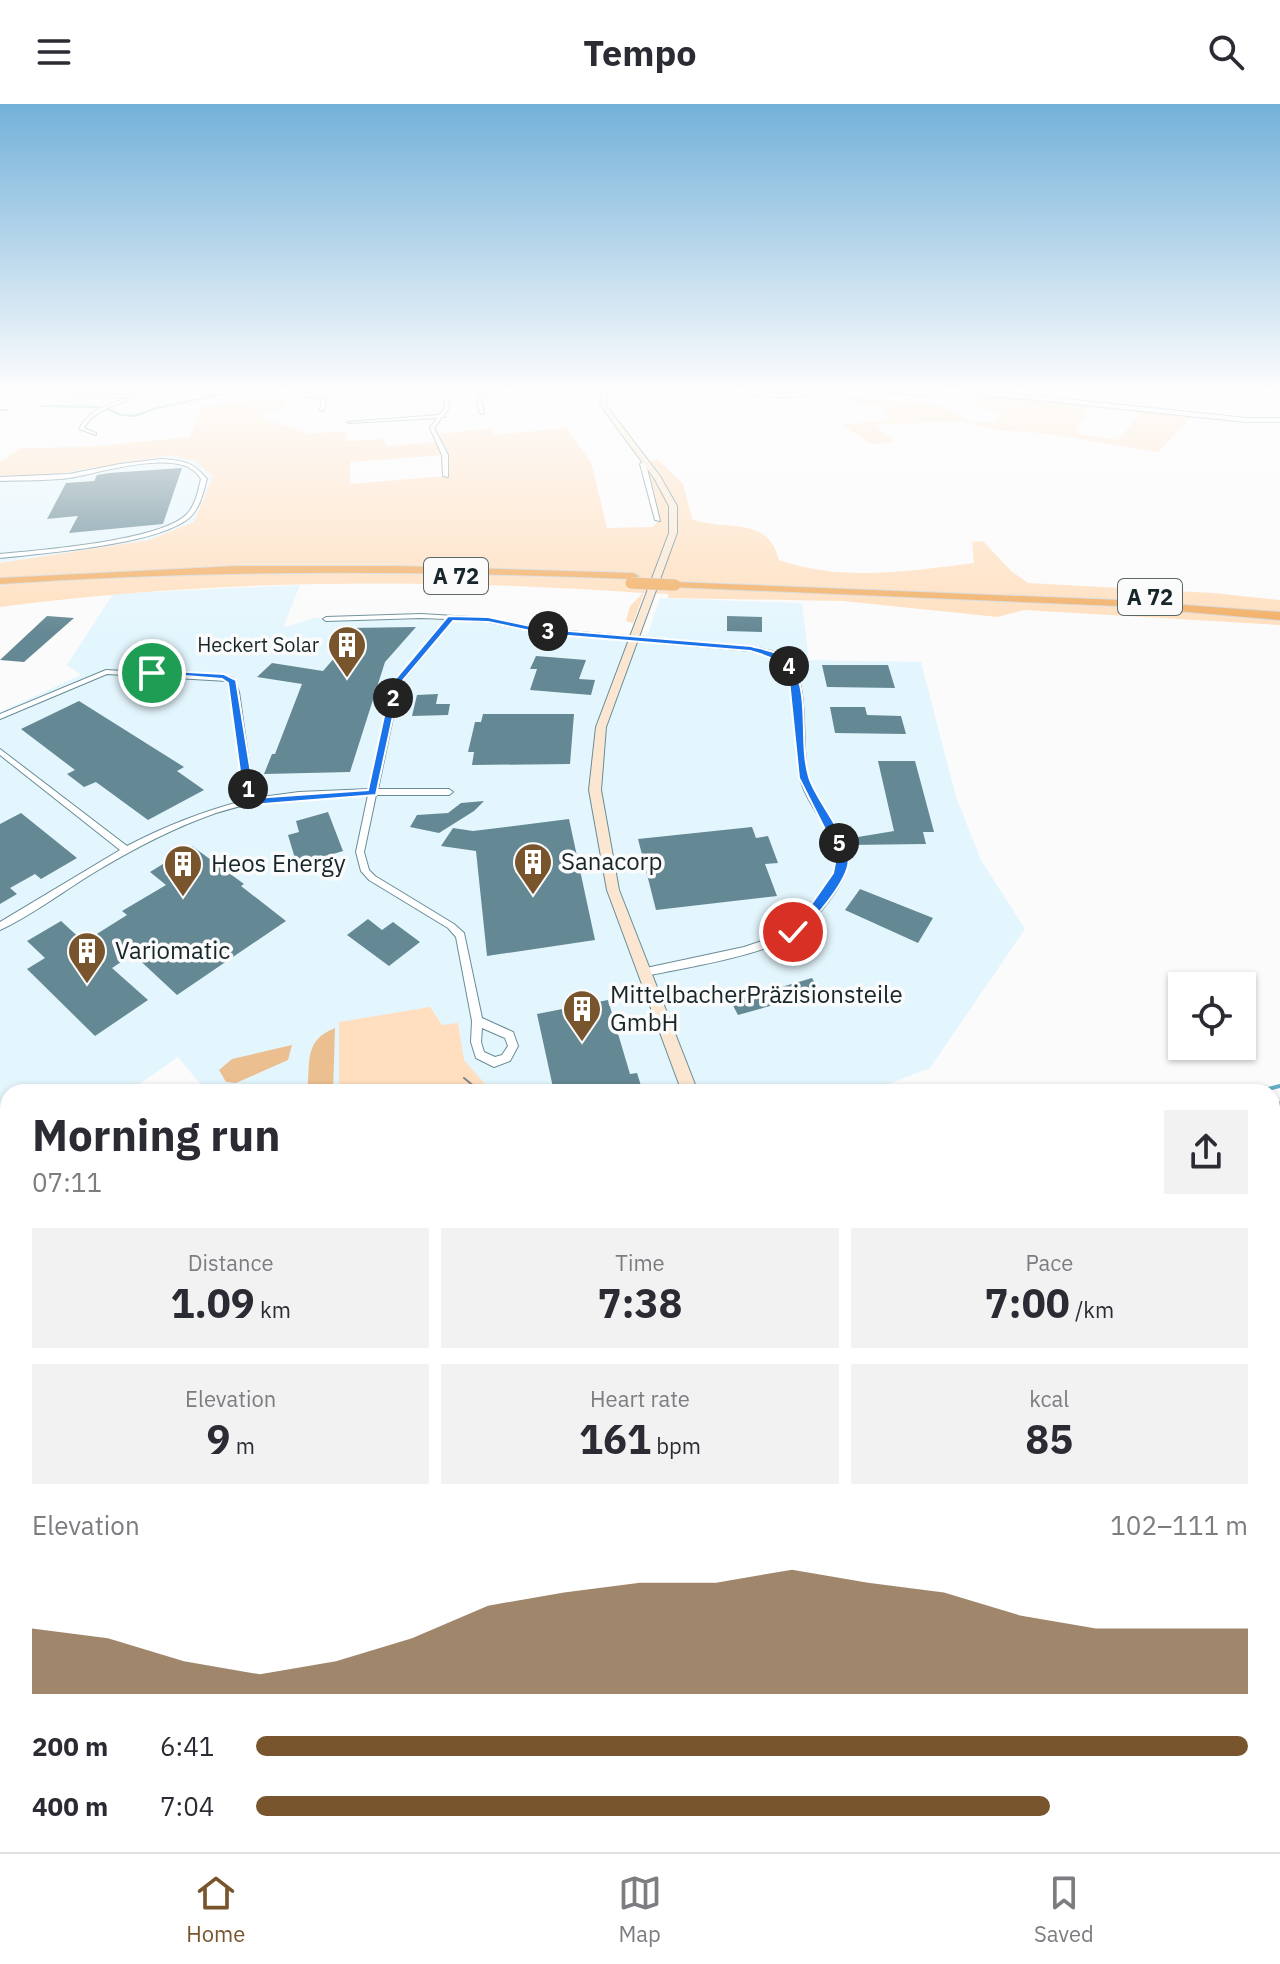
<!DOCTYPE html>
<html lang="en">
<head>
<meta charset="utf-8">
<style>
	body { margin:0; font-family:"IBM Plex Sans",sans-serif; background:#f2f2f3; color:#2b2b33; height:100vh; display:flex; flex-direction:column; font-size:30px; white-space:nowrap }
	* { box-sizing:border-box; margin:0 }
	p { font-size:26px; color:#7c7c81 }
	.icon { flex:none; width:44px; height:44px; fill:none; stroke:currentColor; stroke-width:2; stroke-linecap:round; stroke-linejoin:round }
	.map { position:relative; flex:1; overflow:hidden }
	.drawer { position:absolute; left:0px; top:980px; width:1280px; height:768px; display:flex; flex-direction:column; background:#fff; border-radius:24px 24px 0 0; box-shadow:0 2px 6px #0004 }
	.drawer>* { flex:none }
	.tools { position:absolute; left:1168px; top:868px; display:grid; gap:16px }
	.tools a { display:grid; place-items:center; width:88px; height:88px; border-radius:0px; background:#fff; box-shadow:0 2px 6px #0004; font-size:40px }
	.pin { position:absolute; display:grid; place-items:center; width:68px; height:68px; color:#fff; margin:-34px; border:4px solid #fff; border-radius:50%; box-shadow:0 2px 8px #0007 }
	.km { position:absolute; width:40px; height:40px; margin:-20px; border-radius:50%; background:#222; color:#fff; font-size:22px; line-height:40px; text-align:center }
	.round { display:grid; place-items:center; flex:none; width:84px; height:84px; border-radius:0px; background:#f2f2f3 }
	.summary { display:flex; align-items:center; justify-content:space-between; height:136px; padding:0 32px }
	h1 { font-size:44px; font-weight:700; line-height:60px }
	.figures { display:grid; grid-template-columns:repeat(3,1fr); gap:12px; height:136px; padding:8px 32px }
	.figures div { display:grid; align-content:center; border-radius:0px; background:#f2f2f3; text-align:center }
	.figures b { font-size:40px; font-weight:700 }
	.figures small { font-size:22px; font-weight:400 }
	.figures p { font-size:22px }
	.chart { height:224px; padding:16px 32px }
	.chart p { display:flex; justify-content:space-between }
	.chart svg { width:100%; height:144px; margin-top:8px; fill:#79552e; opacity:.7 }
	ul { padding:0 32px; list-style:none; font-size:26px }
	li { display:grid; grid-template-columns:128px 96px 1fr; align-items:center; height:60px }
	li i { height:20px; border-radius:10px; background:#79552e }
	header { display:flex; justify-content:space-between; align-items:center; height:104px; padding:0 32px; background:#fff; font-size:36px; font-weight:700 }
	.tabs { display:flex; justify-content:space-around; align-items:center; height:112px; border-top:2px solid #e1e1e2; background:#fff; font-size:22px; color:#7c7c81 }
	.tabs a { display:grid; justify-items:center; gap:4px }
	.tabs .selected { color:#79552e }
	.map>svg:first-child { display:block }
	.built { fill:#e4f6fd }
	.green { fill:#ffdfbf; fill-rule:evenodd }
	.forest { fill:#ecbf91 }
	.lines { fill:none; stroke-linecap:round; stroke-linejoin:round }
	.stream-far2 { stroke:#64adc3; stroke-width:2 }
	.stream-far1 { stroke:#64adc3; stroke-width:4 }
	.stream { stroke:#64adc3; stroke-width:6 }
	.building { fill:#648894 }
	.minor-casing { stroke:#688c97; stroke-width:2 }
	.tertiary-casing { stroke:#688c97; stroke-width:2 }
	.secondary-casing { stroke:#688c97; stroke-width:2 }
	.motorway-casing { stroke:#d5d8d9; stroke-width:2 }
	.minor { fill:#fff; fill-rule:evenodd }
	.tertiary { fill:#fff; fill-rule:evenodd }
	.secondary { fill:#fbe7d1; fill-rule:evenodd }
	.motorway { fill:#f2af66; fill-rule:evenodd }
	.tram { stroke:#7d8588; stroke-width:2 }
	.motorway-bridge-casing { stroke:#d5d8d9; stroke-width:12; stroke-linecap:butt }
	.motorway-bridge { stroke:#f2af66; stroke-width:11 }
	.route { fill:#1a73e8; stroke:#fff; stroke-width:2 }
	.labels { text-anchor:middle; stroke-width:7; stroke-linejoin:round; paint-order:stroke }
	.far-poi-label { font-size:20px; fill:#17262b; stroke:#fbfbfb; text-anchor:end }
	.shield { fill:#fbfbfb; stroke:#5b6669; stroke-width:2 }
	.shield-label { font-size:22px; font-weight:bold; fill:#17262b }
	.poi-label { font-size:24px; fill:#17262b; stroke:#fbfbfb; text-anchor:start }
</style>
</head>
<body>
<header><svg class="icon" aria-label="menu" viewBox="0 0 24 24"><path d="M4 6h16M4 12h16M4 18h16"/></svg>Tempo<svg class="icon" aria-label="search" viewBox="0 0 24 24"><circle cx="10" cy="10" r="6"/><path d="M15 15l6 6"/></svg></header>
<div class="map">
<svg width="1280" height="1748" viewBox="0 0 1280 1748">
	<rect width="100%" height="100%" fill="#fbfbfb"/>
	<g class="built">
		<path d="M170,351L196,357L213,372L194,418L149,436L0,459V372L52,371Z"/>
		<path d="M300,481L284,521L286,523L314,514L469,516L544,529L622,537L648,530L660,494L802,499L809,556L921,558L956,693L981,756L1025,825L930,964L868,988H207L178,953L128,988H8V1072L0,1077V608L81,571L67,561L113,490Z"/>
	</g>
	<g class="green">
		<path d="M842,291L943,302L972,319L996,318L1001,309L979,304L976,300L978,291L1093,300L1074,326L1078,330L1119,336L1142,306L1192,312L1158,348L1052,330L998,326L962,317L874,321L894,338L871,340L842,321L888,316L883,301H856Z"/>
		<path d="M254,296L285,297L284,305L267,308L263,314L308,330L345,327L347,337L383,335L387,342L439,338L436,330L490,325L493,331L566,324L591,358L607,424L653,423L658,417L643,360L657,355L683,380L692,415C725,428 767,410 779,456C841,478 911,467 974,459L972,438L983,437L1011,467L1028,479L1213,489L1280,496V521L1024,506L998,513L843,497L668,494V490L644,489L633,519L626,517L630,502L643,489C429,474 213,475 0,503V459L149,436L194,418L213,372L195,357L170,351L52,371L0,372V358L22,344L88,343L190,333L201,303ZM444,351L445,372L350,380V358Z"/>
		<path d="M430,903L442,921L458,919L464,956L492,988H339V918Z"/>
	</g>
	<g class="forest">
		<path d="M335,924L333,988H307C311,957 303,937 335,924Z"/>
		<path d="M292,941L288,956L236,979L226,978L219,966L232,955Z"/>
		<path d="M875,1740H1248L1251,1748H877Z"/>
	</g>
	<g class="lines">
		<g class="stream-far2">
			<path d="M579,283L600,288"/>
			<path d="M290,287L331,283"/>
			<path d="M667,287L714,283"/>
			<path d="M860,287L925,292"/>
			<path d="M40,302L98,303"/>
			<path d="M105,304L121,311L135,312L153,305L241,286L266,285"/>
			<path d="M0,306H7"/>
		</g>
		<g class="stream-far1">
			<path d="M1256,988L1280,982"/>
			<path d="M1272,997L1280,1000"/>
		</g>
		<path class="stream" d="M928,1748L929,1740"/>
	</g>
	<g class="building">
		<path d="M182,364L163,420L69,429L78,412L47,415L66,379L94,377L97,371L109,369Z"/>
		<path d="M47,512L74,514L24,558L0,556Z"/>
		<path d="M727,512L762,513V528L727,527Z"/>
		<path d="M416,523L385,558L350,668L264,670L272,650H275L302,580L257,573L272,559L323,567L343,544L330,541L349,524Z"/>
		<path d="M536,552L586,556L579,575L595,576L591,591L530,586L537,565H530Z"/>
		<path d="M822,561H888L895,584L827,583Z"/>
		<path d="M438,590L436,600H450L448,611L412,612L417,591Z"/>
		<path d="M79,597L184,663L177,667L204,686L148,716L96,678L84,683L67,670L75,666L21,625Z"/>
		<path d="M830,603H865L867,611L901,612L906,630L835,629Z"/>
		<path d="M483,610H574L570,660L472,661L474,648H468L475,618H481Z"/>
		<path d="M878,657H915L934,728H923L926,740L849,741L846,735L894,727Z"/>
		<path d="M484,697L474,707L439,729L410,723L417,711L448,709L461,699Z"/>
		<path d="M328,708L343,747L297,761L288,731L299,728L296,717Z"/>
		<path d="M21,709L77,754L41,775L35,770L10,784L17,790L0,800V720Z"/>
		<path d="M569,715L595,836L487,852L476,747L441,742L453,724L473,727Z"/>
		<path d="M752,723L756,734L768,732L778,759L765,760L777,792L656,806L638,735Z"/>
		<path d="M192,742L244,780L241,782L286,817L177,891L133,850L112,864L148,896L95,932L27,865L45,854L27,837L61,817L84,838L127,811L122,807L166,781L150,768Z"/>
		<path d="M860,785L933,814L918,839L845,806Z"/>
		<path d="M368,815L382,826L393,818L420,838L389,862L347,831Z"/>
		<path d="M812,874L820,888L738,911L731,898Z"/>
		<path d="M608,896L630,970L637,969L643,988H554L537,910Z"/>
	</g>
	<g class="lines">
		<g class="minor-casing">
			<g id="minor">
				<path d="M205,283H224L123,293L0,290V288L123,291Z"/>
				<path d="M269,283L326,293L324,306L322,307L320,306L322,295L284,289Z"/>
				<path d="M447,283H458L488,289L481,296L484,309L482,310L480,309L477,296L483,290L451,285L448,305L444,311L445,313H442L434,324L448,351V373L443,372L442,351L430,324L437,314L349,319L347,318L439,311L444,305Z"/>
				<path d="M714,283L781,290L817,287L813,283H818L822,288C793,298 744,292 714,283Z"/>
				<path d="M125,295L129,296C112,303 94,306 84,324L96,329V331L79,325C89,306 106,301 125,295Z"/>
				<path d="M161,355C184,357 192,357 207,375C203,389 200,405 189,414C157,441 44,449 0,454V450C40,446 161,437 187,410C196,400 198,387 201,375C199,372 196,368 193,366C168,347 99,369 69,374C46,377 23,376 0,377V373L69,370L120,360Z"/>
				<path d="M643,358L646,360L660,417L655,416L640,360Z"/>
				<path d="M421,510L488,514L545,525L751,543C763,545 776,547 786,554C813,576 799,645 809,678C818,704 846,725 848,754C849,775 822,807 808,821C781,850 686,863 646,872L642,871L641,868L642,865L646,864L744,843L777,832L791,825L811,806L834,772L838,765L839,754L837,743C827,721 808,701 801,678C792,648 805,576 780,557C772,550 761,549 751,547L545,529L488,518L453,516L400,580L378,685H449L453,688L449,691H376L364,748L369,766L375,772L454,820L464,829L482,914L513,928L518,942L510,957L494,963L476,954L471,938L472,917L456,833L448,824L369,776L361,767L356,748L368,691C317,691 265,693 216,709C173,724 133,745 95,768C65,786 31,812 0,826V818L120,746L0,651V645L127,742C165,722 204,707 246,696L231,588L227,577L107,570L0,615V610L106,566L230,573L234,575L239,588L254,694L299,688L369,685L392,580L446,515L421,514L326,517L323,515L326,513ZM482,924L505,934L508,942L502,951L495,953L484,948L481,938Z"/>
			</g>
		</g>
		<g class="tertiary-casing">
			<g id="tertiary">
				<path d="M615,283H633L605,288L602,286Z"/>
				<path d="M894,283H920L1037,292L1246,314H1280V318H1246L1037,296Z"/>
			</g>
		</g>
		<g class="secondary-casing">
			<g id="secondary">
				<path d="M594,283L607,285L606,301L660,372L677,402V429L606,623L601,686L619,786L698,988H682L607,786L589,686L596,623L669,429V402L654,374L600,301L602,287Z"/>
				<path d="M551,1740H577L575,1748H549Z"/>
			</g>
		</g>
		<g class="motorway-casing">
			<g id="motorway">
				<path d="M237,462H396L633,469L639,472L633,475C422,467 211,465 0,480V474Z"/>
				<path d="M675,478L1118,496L1280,508V516L1118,502L671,483L669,481Z"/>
			</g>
		</g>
		<use href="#minor" class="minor"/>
		<use href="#tertiary" class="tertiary"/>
		<use href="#secondary" class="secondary"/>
		<use href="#motorway" class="motorway"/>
		<path class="tram" d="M464,974L481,988"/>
		<g class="motorway-bridge-casing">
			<path id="motorway-bridge" d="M631,479L675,481"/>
		</g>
		<use href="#motorway-bridge" class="motorway-bridge"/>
	</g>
	<linearGradient id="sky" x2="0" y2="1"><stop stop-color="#73b1d9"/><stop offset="0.54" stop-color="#fdfdfd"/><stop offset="1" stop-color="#fdfdfd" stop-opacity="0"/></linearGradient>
	<rect width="1280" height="528" fill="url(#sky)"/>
	<path class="route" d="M448,512L488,513L545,525L751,542C765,546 786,548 794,563C810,596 799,639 809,673C816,698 854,737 848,762C843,783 812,818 797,832H788L786,828L803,812L833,769L837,749L799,674L789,576C782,555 770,553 750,547L545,530L488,518L453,517L400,580L376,691L250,701L244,697L228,579L222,575L148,569L152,566L224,570L236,576L255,694L368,686L391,580Z"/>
	<defs>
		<g id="building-pin" transform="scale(2)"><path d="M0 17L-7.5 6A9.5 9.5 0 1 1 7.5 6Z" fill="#79552e" stroke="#fbfbfb"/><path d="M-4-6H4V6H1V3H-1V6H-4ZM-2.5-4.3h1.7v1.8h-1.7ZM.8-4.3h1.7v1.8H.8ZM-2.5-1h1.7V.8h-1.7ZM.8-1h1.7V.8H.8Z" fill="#fff"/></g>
	</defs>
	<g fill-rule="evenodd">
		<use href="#building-pin" x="347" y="541"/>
		<use href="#building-pin" x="533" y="758"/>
		<use href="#building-pin" x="183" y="760"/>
		<use href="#building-pin" x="87" y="847"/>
		<use href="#building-pin" x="582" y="905"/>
	</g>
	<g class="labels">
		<g class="far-poi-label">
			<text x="319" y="548">Heckert Solar</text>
		</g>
		<g class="shield">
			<rect x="424" y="454" width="64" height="36" rx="6"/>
			<rect x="1118" y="475" width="64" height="36" rx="6"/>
		</g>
		<g class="shield-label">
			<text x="456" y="480">A 72</text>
			<text x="1150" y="501">A 72</text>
		</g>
		<g class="poi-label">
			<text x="561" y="766">Sanacorp</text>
			<text x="211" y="768">Heos Energy</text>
			<text x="115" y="855">Variomatic</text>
			<text x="610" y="899">MittelbacherPräzisionsteile<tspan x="610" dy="28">GmbH</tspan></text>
		</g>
	</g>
</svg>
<div class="tools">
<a><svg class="icon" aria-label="locate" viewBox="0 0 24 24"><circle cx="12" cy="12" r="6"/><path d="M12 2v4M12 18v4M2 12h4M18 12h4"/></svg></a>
</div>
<div class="pin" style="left:152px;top:569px;background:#1e9e55"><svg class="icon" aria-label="arrive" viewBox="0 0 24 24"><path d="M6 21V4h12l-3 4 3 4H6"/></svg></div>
<div class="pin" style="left:793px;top:828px;background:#d93025"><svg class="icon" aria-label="check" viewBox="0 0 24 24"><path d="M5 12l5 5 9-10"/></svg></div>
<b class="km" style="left:248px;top:685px">1</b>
<b class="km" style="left:393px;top:594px">2</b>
<b class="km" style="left:548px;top:527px">3</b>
<b class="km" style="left:789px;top:562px">4</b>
<b class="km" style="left:839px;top:739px">5</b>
<section class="drawer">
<div class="summary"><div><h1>Morning run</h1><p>07:11</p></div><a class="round"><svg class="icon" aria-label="share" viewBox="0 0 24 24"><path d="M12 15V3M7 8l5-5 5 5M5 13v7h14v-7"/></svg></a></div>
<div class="figures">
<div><p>Distance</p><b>1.09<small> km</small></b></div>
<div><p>Time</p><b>7:38</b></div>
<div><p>Pace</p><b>7:00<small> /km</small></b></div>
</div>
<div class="figures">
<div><p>Elevation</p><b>9<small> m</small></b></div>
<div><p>Heart rate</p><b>161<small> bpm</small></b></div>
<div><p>kcal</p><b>85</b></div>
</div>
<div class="chart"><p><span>Elevation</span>102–111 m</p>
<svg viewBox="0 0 160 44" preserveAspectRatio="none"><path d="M0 44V24L10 27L20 34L30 38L40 34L50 27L60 17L70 13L80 10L90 10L100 6L110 10L120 13L130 20L140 24L150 24L160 24V44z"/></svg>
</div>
<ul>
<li><b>200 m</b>6:41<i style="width:100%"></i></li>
<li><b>400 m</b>7:04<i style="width:80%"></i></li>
</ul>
</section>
</div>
<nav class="tabs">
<a class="selected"><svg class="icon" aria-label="home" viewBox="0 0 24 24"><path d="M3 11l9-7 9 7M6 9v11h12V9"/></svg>Home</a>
<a><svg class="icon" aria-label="map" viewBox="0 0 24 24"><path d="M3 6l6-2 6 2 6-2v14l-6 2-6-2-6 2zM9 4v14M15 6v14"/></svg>Map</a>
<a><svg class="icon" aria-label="saved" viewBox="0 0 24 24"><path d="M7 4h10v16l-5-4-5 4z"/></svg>Saved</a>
</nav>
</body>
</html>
